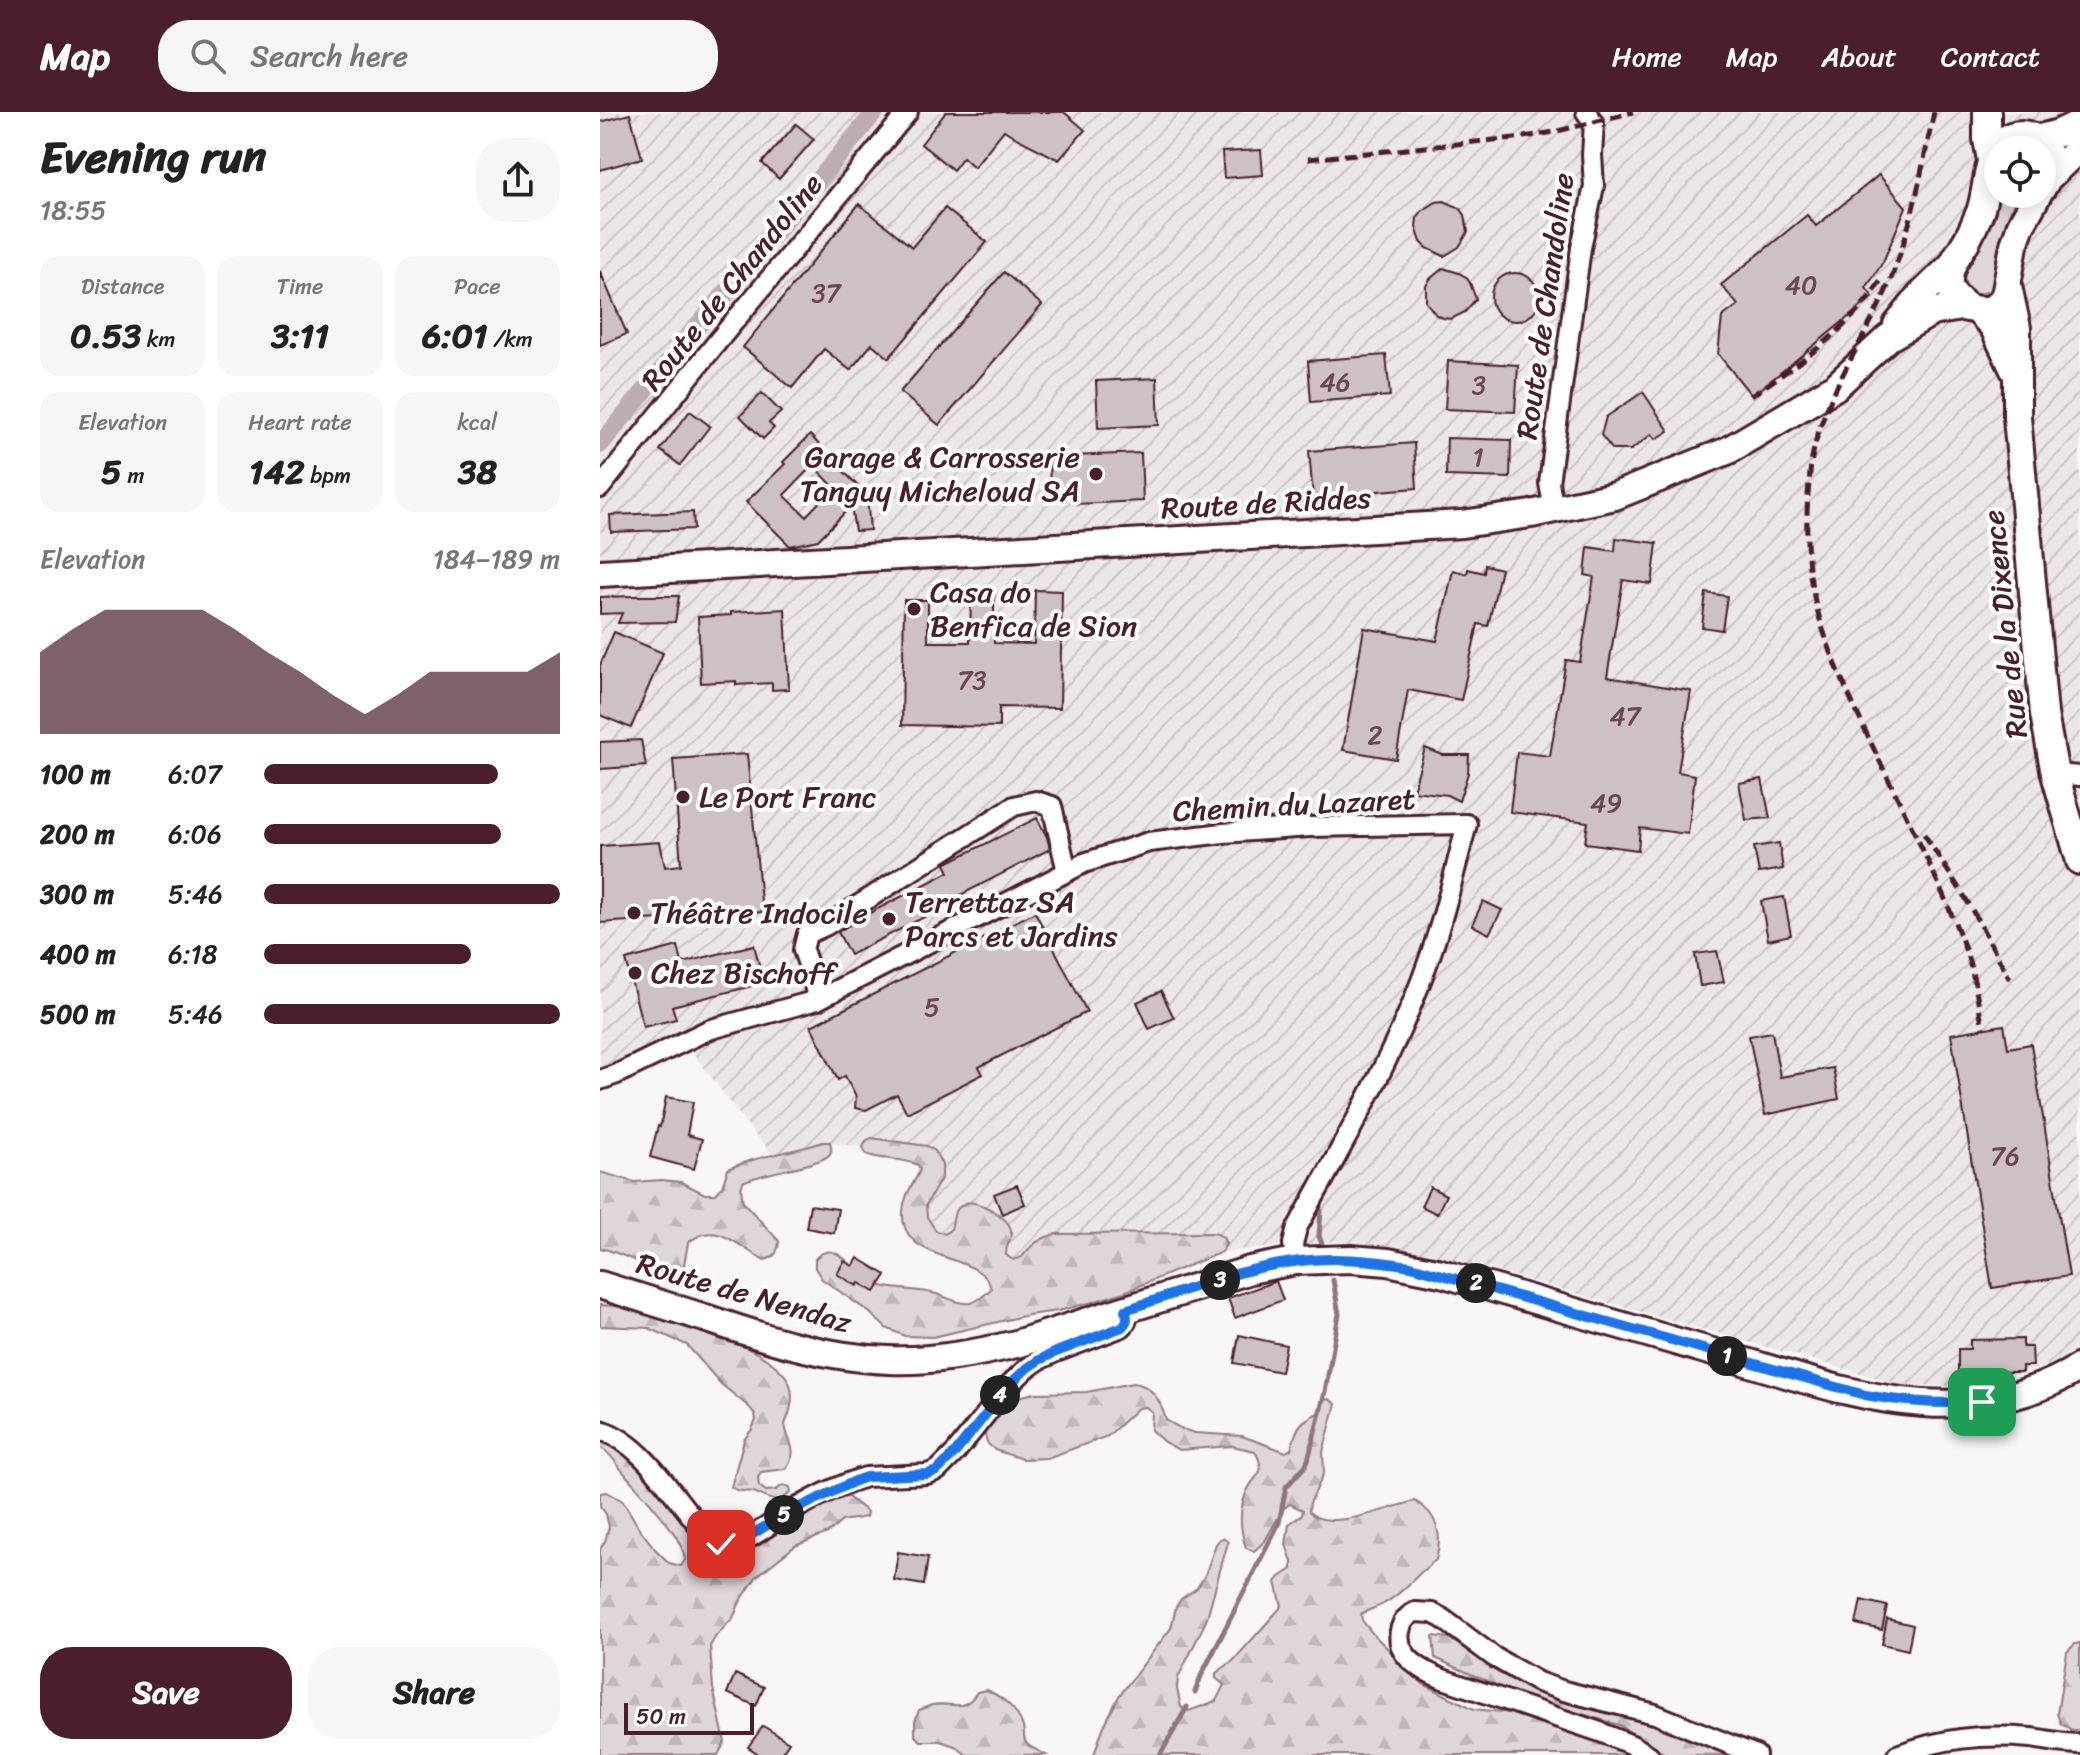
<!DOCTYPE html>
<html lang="en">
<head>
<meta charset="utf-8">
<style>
	body { margin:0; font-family:Sriracha,sans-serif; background:#f6f6f6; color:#222; height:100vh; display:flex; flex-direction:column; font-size:30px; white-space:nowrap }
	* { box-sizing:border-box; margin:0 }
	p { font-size:26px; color:#767676 }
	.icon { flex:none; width:44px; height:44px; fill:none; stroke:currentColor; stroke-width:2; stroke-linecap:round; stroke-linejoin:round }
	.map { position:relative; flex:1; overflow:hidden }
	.side { display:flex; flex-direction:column; background:#fff; width:600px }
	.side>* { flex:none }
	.buttons { position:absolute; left:1384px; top:24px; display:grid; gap:16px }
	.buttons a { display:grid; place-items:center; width:72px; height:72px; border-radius:50%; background:#fff; box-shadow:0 4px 20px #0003; font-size:40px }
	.scale { position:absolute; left:24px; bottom:20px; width:130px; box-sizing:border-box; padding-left:8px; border:4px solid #4a1f2b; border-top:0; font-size:22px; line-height:28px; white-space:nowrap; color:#4a1f2b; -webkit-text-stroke:6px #fff; paint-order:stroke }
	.pin { position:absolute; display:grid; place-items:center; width:68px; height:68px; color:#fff; margin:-34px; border-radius:16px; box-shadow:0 4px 12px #0006 }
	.km { position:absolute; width:40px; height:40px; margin:-20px; border-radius:50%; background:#222; color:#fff; font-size:22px; line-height:40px; text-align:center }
	.round { display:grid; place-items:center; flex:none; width:84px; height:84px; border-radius:32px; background:#f6f6f6 }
	.summary { display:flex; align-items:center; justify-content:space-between; height:136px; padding:0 40px }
	h1 { font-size:44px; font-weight:700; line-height:60px }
	.metrics { display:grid; grid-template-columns:repeat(3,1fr); gap:12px; height:136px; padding:8px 40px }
	.metrics div { display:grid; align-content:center; border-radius:20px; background:#f6f6f6; text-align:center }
	.metrics b { font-size:34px; font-weight:700 }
	.metrics small { font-size:22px; font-weight:400 }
	.metrics p { font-size:22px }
	.chart { height:224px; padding:16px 40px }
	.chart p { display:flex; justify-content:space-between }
	.chart svg { width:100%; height:144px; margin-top:8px; fill:#4a1f2b; opacity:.7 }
	.button { display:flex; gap:16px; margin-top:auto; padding:16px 40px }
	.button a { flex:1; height:92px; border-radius:32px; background:#4a1f2b; color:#fff; font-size:32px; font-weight:700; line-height:92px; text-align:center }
	.button a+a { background:#f6f6f6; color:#222 }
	ul { padding:0 40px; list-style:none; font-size:26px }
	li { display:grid; grid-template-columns:128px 96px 1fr; align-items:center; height:60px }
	li i { height:20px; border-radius:10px; background:#4a1f2b }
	header { display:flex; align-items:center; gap:48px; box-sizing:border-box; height:112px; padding:0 40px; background:#4a1f2b; color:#fff }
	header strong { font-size:38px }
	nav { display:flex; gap:44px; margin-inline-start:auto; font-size:28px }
	.search { width:560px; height:72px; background:#f6f6f6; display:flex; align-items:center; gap:20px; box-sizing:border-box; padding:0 28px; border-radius:32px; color:#767676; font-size:30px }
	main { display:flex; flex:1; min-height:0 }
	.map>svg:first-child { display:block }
	.industrial { fill:url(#industrial-furrows); fill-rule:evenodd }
	.green { fill:#ded6d9; stroke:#947a82; stroke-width:2 }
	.forest { fill:url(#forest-firs); stroke:#947a82; stroke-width:2 }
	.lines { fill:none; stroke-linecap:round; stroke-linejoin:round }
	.stream { stroke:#8f747b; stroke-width:5 }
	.canal { stroke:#bdadb0; stroke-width:18 }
	.building { fill:#cdc1c4; stroke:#4a1f2b; stroke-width:2; fill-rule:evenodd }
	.street-casing { stroke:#4a1f2b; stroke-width:24 }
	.secondary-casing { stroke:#4a1f2b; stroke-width:32 }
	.street { stroke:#fff; stroke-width:18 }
	.secondary { stroke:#fff; stroke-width:26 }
	.rail { stroke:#4a1f2b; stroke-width:5; stroke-dasharray:12 6; stroke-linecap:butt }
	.route-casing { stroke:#fff; stroke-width:16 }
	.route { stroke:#1a73e8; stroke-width:10 }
	.poi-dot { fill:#4a1f2b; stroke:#fff; stroke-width:3 }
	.labels { text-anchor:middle; stroke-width:8; stroke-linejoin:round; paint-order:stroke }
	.number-label { font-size:26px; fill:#6b4851 }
	.street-label { font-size:30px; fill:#4a1f2b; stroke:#fff }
	.poi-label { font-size:30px; fill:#4a1f2b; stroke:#fff; text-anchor:start }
</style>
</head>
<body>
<header>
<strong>Map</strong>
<div class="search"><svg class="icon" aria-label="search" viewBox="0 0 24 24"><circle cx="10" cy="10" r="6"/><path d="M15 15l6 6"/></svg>Search here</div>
<nav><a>Home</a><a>Map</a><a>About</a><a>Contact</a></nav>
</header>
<main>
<section class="side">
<div class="summary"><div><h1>Evening run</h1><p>18:55</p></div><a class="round"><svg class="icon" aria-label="share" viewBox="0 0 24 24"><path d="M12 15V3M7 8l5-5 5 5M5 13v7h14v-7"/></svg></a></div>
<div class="metrics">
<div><p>Distance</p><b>0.53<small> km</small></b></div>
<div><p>Time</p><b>3:11</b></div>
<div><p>Pace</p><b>6:01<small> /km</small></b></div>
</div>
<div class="metrics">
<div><p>Elevation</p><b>5<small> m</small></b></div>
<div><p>Heart rate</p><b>142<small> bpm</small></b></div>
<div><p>kcal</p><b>38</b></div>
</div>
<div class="chart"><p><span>Elevation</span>184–189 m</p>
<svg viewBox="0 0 160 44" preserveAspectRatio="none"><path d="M0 44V19L10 12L20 6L30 6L40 6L50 6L60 12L70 19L80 25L90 32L100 38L110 32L120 25L130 25L140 25L150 25L160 19V44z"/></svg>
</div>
<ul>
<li><b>100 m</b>6:07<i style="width:79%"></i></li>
<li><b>200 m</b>6:06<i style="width:80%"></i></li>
<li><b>300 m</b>5:46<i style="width:100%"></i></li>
<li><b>400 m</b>6:18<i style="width:70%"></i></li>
<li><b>500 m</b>5:46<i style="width:100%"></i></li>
</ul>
<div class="button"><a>Save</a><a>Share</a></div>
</section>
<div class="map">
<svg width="1480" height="1643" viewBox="0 0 1480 1643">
	<defs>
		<pattern id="industrial-furrows" width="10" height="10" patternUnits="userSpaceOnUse" patternTransform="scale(2)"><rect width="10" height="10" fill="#ebe6e8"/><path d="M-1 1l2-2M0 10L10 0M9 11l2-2" fill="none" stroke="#cbc5c7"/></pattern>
		<pattern id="forest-firs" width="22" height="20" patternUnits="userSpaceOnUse" patternTransform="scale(2)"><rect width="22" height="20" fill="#ded6d9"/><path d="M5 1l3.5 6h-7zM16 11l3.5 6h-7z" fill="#c0b7ba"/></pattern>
	</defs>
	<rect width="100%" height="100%" fill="#f8f6f7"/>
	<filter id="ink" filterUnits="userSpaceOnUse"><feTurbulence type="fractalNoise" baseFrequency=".0125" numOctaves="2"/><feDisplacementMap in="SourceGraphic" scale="16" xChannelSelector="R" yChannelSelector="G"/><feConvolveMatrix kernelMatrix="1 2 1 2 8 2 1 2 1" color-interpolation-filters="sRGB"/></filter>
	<g filter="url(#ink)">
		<path class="industrial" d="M0,0H1480V1234L1460,1248L1441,1256L1374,1274L1302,1273L875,1153L790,1134L735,1129L622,1140L626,1132L557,1120L456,1122L430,1134L422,1145L413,1148L406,1143L405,1136L412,1122L355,1099L352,1117L345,1122L336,1119L327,1105L326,1093L335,1078L342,1053L266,1029L263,1035L223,1030L175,1044L154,1022L90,937L0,972ZM1398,38H1442V82H1398Z"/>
		<path class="green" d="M1399,82H1419C1408,100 1401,121 1397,142C1395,154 1396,167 1391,179L1375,183L1369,180L1363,164L1386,120Z"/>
		<g class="forest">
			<path d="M271,1026L327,1034L335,1039L342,1053V1065L326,1093L327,1105L336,1119L345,1122L351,1117L355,1099C358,1097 361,1093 365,1091C378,1087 411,1106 411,1119C412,1128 405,1134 406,1143L413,1148L422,1145C432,1132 440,1126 456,1122L615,1121L623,1125L626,1132L622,1140L524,1180L493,1190L458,1199L428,1203L333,1225L305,1224L286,1216L269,1200L222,1167L215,1156V1147C237,1123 255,1164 274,1172C293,1179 316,1176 336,1182C347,1185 360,1193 371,1191C379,1189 385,1182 391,1177C384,1139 299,1154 303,1099C304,1082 314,1072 320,1058L318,1053C301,1045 282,1049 266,1042L263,1035L266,1029Z"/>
			<path d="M223,1030H230C231,1036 233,1038 229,1043C220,1053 160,1061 143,1070L141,1077L143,1090L179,1129C178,1139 176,1145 165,1148C138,1136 118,1106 88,1131L84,1153L80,1159C50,1161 28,1142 0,1136V1060L35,1070L61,1068L81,1070L105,1082H116L122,1075L128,1057C157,1043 192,1041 223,1030Z"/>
			<path d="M0,1193C14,1194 29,1195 43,1199C78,1208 173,1236 189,1270C195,1284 191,1299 185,1312C187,1331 201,1338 185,1357L161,1360L158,1366L159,1374L166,1379L176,1378L183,1373L190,1375L191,1380C177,1394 170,1387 156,1381C147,1377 139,1382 131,1375L144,1328L152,1317L156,1308L155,1302L149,1295L121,1272L87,1233L49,1216L0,1214Z"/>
			<path d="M533,1271C553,1273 561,1290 566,1308L582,1317L595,1321L642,1324L686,1340L691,1337C697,1316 697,1311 718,1301L724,1288L729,1287L736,1292L723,1340L724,1361L710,1391L709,1399C725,1422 792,1394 815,1389C838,1402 843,1424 836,1448C818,1460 804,1481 785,1491C777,1496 769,1497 761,1502L762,1508L773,1522L823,1572L874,1597L921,1602L970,1616L1036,1643H494L503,1616L519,1584L571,1516L576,1495L581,1487L597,1476L605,1463L616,1432L620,1427L623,1426L628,1430L606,1509L578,1566L577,1577L581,1595L589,1599L616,1589L624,1573L616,1566V1561L633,1549L682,1494L676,1470L680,1465L692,1457V1449L686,1433L689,1412L702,1403L703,1398L690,1392L683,1397L665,1429L654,1439L646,1436C640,1417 638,1399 647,1379C656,1359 668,1364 655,1339L632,1334L579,1338L564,1330L551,1318L552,1300L546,1295L538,1296L508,1324L447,1346L422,1347L395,1338L388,1332L385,1324V1315L396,1300L418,1285L435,1281L487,1280Z"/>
			<path d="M0,1323L36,1349L110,1436L232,1385L247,1384L267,1400L266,1405L242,1409L228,1421L195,1434L157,1464L140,1490L133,1506L116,1524L110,1534L113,1576L125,1630L118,1643H0V1437L5,1429L9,1415L6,1402L0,1394V1381L7,1380L23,1389L39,1416L55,1437L69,1451L81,1454L85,1448C83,1423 42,1382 25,1362C16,1352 12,1342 0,1335Z"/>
			<path d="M833,1524L849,1526L899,1561L963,1587L1035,1603L1137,1643H1067L1019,1613L918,1583L835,1546Z"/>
			<path d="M1480,1531V1618H1472L1461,1612L1457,1602L1467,1540L1475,1532Z"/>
			<path d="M387,1578C403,1586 417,1596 423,1615C425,1622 422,1628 428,1633C433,1637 441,1640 446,1643H367L355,1634L340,1629H321L315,1624V1609L319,1598C323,1597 328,1594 332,1593C353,1589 363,1602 377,1580Z"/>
		</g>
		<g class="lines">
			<g class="stream">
				<path d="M721,1099L719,1124L722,1132"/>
				<path d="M595,1580L601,1564L679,1411L686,1375L705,1354L708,1348L725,1280L739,1202L733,1168"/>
				<path d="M560,1643L587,1595"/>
			</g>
			<path class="canal" d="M0,333L275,0"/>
		</g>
		<g class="building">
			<path d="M346,0H464L485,18L459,48L418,27L404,18L374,55L363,45L353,58L321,32Z"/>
			<path d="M30,2L42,46L0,58V10Z"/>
			<path d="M196,12L214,27L179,67L162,51Z"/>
			<path d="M661,38L663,63L624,66L622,40Z"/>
			<path d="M1279,63L1306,95L1283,150L1266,176L1273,185L1152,284L1118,242L1122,205L1138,193L1121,173L1207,103L1216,114Z"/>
			<path d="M844,89L860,96L865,103L868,120L859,135L844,144L827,136L821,130L816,115L817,106L822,99L836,90Z"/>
			<path d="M259,92L312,135L345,96L387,130L289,246L272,232L250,258L224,237L192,276L143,235Z"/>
			<path d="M843,156L859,161L866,165L870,171L876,187L865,200L851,207L843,206L836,203L826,190V174L830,167Z"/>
			<path d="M0,159L27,222L0,233Z"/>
			<path d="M404,160L442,193L339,313L300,280Z"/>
			<circle cx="915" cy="185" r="24"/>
			<path d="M786,243L790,284L711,290L708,249Z"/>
			<path d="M848,249L918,253L915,300L845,297Z"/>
			<path d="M557,266L559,313L498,316L496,269Z"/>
			<path d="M1043,280L1069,319L1056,327L1052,322L1031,338H1013L1001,323L1006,305Z"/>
			<path d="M162,281L181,300L169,311L174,316L163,327L140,304Z"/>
			<path d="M90,299L110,314L80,353L60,338Z"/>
			<path d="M210,323L267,384L270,418L255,419L251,394L218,428L190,434L146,390L185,352L183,350ZM213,353L234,375L206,404L184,383Z"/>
			<path d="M847,326L911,328L910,366L846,364Z"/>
			<path d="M814,331L817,376L713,384L709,339Z"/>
			<path d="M541,341L543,389L475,392L474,379L450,380L449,345Z"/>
			<path d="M93,400L94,417L11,420L10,403Z"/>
			<path d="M1016,426L1057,431L1052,472L1023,468L1007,565L1091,579L1078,660L1095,663L1088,722L1040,716L1038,738L985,731L988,710L910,700L917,640L950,644L966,548L980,550L994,465L985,463L988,435L1015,439Z"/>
			<path d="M885,453L901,457L888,514L878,512L861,588L808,578L796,647L743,638L764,516L837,529L853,458L867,462L868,457L884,461Z"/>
			<path d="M435,478L462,479L460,596L399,595V615L302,613L304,488H328V530H370L371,483H394V531L434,532Z"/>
			<path d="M1106,481L1127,484L1122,518L1102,515Z"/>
			<path d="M34,484H79L75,510L18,511L22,501L0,502V485Z"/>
			<path d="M185,497L189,577L172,578V571L136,573V569L101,571L98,505L131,503V500Z"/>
			<path d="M14,520L63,541L31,616L0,603V553Z"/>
			<path d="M41,628L46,654L0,657V630Z"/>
			<path d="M825,636L843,643H869L868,661L859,689L847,683L813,679Z"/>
			<path d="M147,642L162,800L0,811V734L60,730L65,755L81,753L73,647Z"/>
			<path d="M1162,667L1170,706L1146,708L1139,671Z"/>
			<path d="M437,706L447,725L450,737L339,794L340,797L250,843L238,820L262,805L349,760L345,752Z"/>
			<path d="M1179,731L1183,757L1159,761L1154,735Z"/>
			<path d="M1184,785L1191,823L1168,828L1161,789Z"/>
			<path d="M883,789L902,798L889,822L872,813Z"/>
			<path d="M435,800L487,900L379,955L383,962L307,1001L297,982L266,998L255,996L256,985L245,964L238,968L211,914Z"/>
			<path d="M154,833L164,871L72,894L76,907L43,915L26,848L78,834L82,851Z"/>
			<path d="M1117,839L1124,870L1100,874L1095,842Z"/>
			<path d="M561,879L574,906L549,917L537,890Z"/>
			<path d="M1404,913L1408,936L1431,932L1469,1164L1392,1176L1351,922Z"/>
			<path d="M1172,920L1180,965L1233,956L1239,987L1165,1003L1149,924Z"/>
			<path d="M66,985L93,990L87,1023L102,1027L94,1057L50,1045L58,1014L60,1015Z"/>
			<path d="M417,1073L425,1092L402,1102L394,1082Z"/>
			<path d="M830,1075L846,1083L837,1102L821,1094Z"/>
			<path d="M210,1093L238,1097L234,1121L206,1116Z"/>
			<path d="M258,1146L286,1163L275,1180L259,1171L257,1174L237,1162L244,1149L253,1154Z"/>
			<path d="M676,1169L683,1188L635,1206L628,1186Z"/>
			<path d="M639,1223L686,1233L681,1260L634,1251Z"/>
			<path d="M1423,1227V1235H1432L1433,1254H1422V1260H1405V1265L1358,1266V1237H1370V1228Z"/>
			<path d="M298,1440L328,1445L324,1473L294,1468Z"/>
			<path d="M1261,1488L1287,1494L1282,1518L1256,1512Z"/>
			<path d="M1287,1507L1313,1513L1308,1538L1282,1532Z"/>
			<path d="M135,1562L164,1575L156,1594L127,1581Z"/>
			<path d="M163,1614L189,1630L180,1643H160L148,1635Z"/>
		</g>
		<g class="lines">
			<g class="street-casing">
				<g id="street">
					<path d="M0,376L118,229L308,0"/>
					<path d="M954,398L949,371L981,136L994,74L992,43L994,11L986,0"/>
					<path d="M1455,662L1480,664"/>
					<path d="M217,888L213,867L203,838L207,822L227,813L414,694L436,689L452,694L467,760"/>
					<path d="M0,968L17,962L108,918L217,888L484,751L549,730L623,721L710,715L867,712C855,757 845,803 829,847C796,942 745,1028 697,1116L693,1132L695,1149"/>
					<path d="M0,1318C39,1329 67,1375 92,1405C100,1415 110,1430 124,1432C142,1436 168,1413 183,1404C209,1389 237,1373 266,1365L327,1362L338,1358L355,1341L410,1272L426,1257L439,1248L456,1240L522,1215C528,1209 528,1206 525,1198"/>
					<path d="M1049,1643L1032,1633L1000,1620L843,1567C823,1559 795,1545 800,1519C802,1509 807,1504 815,1500L832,1501L842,1506L894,1545L938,1570L964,1579L1055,1602L1156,1643"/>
					<path d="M1297,1643C1343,1626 1381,1622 1431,1626C1447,1628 1463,1632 1480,1632"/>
				</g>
			</g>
			<g class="secondary-casing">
				<g id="secondary">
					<path d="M1387,0V27L1391,48"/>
					<path d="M1436,27L1459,21L1480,11"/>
					<path d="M1448,66L1480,35"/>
					<path d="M1408,174L1417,216V305L1444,602L1455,662L1480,749"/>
					<path d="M1369,196C1361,190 1351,183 1349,173C1347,155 1359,142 1367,128C1372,119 1376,109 1380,100C1387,81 1387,42 1402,30C1430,6 1465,41 1442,76"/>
					<path d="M1377,198L1393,214L1414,258"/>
					<path d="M1297,213L1320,184L1352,153"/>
					<path d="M0,461L862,412L931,402L1015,384L1127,339L1235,275L1288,226L1332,200L1361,195L1380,198H1389L1396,194L1403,187L1406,179L1414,133L1421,113L1438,82"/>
					<path d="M0,1173C35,1184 70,1195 105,1206C164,1226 225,1246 289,1248C331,1250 374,1242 416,1232L650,1158L695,1149L751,1147L788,1150L841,1161C938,1189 1036,1218 1133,1246C1195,1264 1258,1287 1323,1291C1378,1295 1432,1285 1480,1255"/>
				</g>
			</g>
			<use href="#street" class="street"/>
			<use href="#secondary" class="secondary"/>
			<g class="rail">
				<path d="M1334,0C1322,55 1313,111 1292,164C1267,229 1222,281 1211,352C1207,385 1205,421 1209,455C1215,510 1240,564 1263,614C1297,687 1336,759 1364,834C1374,861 1378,889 1383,917"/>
				<path d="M708,47L924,25L954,20L1033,0"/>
				<path d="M1151,284C1200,250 1249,219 1281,168"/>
				<path d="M1324,722L1366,787L1410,867"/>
			</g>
		</g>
	</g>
	<g class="lines" filter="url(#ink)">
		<g class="route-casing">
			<path id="route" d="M121,1432L138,1431L184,1403L257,1368L266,1365L327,1362L337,1359L355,1341L410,1272L426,1257L439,1248L456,1240L522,1215C528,1209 528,1206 525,1198C580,1181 636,1157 693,1150C732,1144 772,1148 811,1154L1265,1283C1304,1290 1342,1293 1382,1290"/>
		</g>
		<use href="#route" class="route"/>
	</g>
	<g class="poi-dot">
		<circle cx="496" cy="362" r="8"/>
		<circle cx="314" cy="497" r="8"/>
		<circle cx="83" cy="685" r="8"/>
		<circle cx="34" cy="801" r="8"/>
		<circle cx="289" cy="807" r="8"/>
		<circle cx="35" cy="861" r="8"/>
	</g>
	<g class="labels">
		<g class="number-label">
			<text x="1201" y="182">40</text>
			<text x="226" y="190">37</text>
			<text x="735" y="279">46</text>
			<text x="879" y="282">3</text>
			<text x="878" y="354">1</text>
			<text x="372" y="577">73</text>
			<text x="1025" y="613">47</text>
			<text x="775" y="632">2</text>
			<text x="1006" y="700">49</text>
			<text x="332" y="904">5</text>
			<text x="1405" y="1053">76</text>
		</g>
		<g class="street-label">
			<text transform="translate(132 170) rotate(-51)" y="10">Route de Chandoline</text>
			<text transform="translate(945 194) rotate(-82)" y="10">Route de Chandoline</text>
			<text transform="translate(666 391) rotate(-3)" y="10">Route de Riddes</text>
			<text transform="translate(1405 512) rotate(-96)" y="10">Rue de la Dixence</text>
			<text transform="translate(694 693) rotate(-3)" y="10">Chemin du Lazaret</text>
			<text transform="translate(144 1181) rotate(16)" y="10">Route de Nendaz</text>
		</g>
		<g class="poi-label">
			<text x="480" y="355" text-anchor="end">Garage &amp; Carrosserie<tspan x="480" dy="34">Tanguy Micheloud SA</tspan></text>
			<text x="330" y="490">Casa do<tspan x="330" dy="34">Benfica de Sion</tspan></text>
			<text x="99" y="695">Le Port Franc</text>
			<text x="305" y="800">Terrettaz SA<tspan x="305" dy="34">Parcs et Jardins</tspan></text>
			<text x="50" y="811">Théâtre Indocile</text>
			<text x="51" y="871">Chez Bischoff</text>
		</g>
	</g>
</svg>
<div class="buttons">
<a><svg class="icon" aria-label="locate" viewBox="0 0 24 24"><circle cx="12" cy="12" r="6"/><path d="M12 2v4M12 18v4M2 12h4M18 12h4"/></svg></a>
</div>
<div class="scale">50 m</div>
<div class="pin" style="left:1382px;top:1290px;background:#1e9e55"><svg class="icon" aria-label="arrive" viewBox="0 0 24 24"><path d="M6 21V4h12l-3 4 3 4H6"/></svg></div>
<div class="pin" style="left:121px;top:1432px;background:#d93025"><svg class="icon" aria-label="check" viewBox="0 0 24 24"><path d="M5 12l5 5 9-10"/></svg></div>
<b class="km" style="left:1127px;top:1244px">1</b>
<b class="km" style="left:876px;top:1171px">2</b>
<b class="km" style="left:620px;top:1168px">3</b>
<b class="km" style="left:400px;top:1283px">4</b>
<b class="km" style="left:184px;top:1403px">5</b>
</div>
</main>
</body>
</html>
